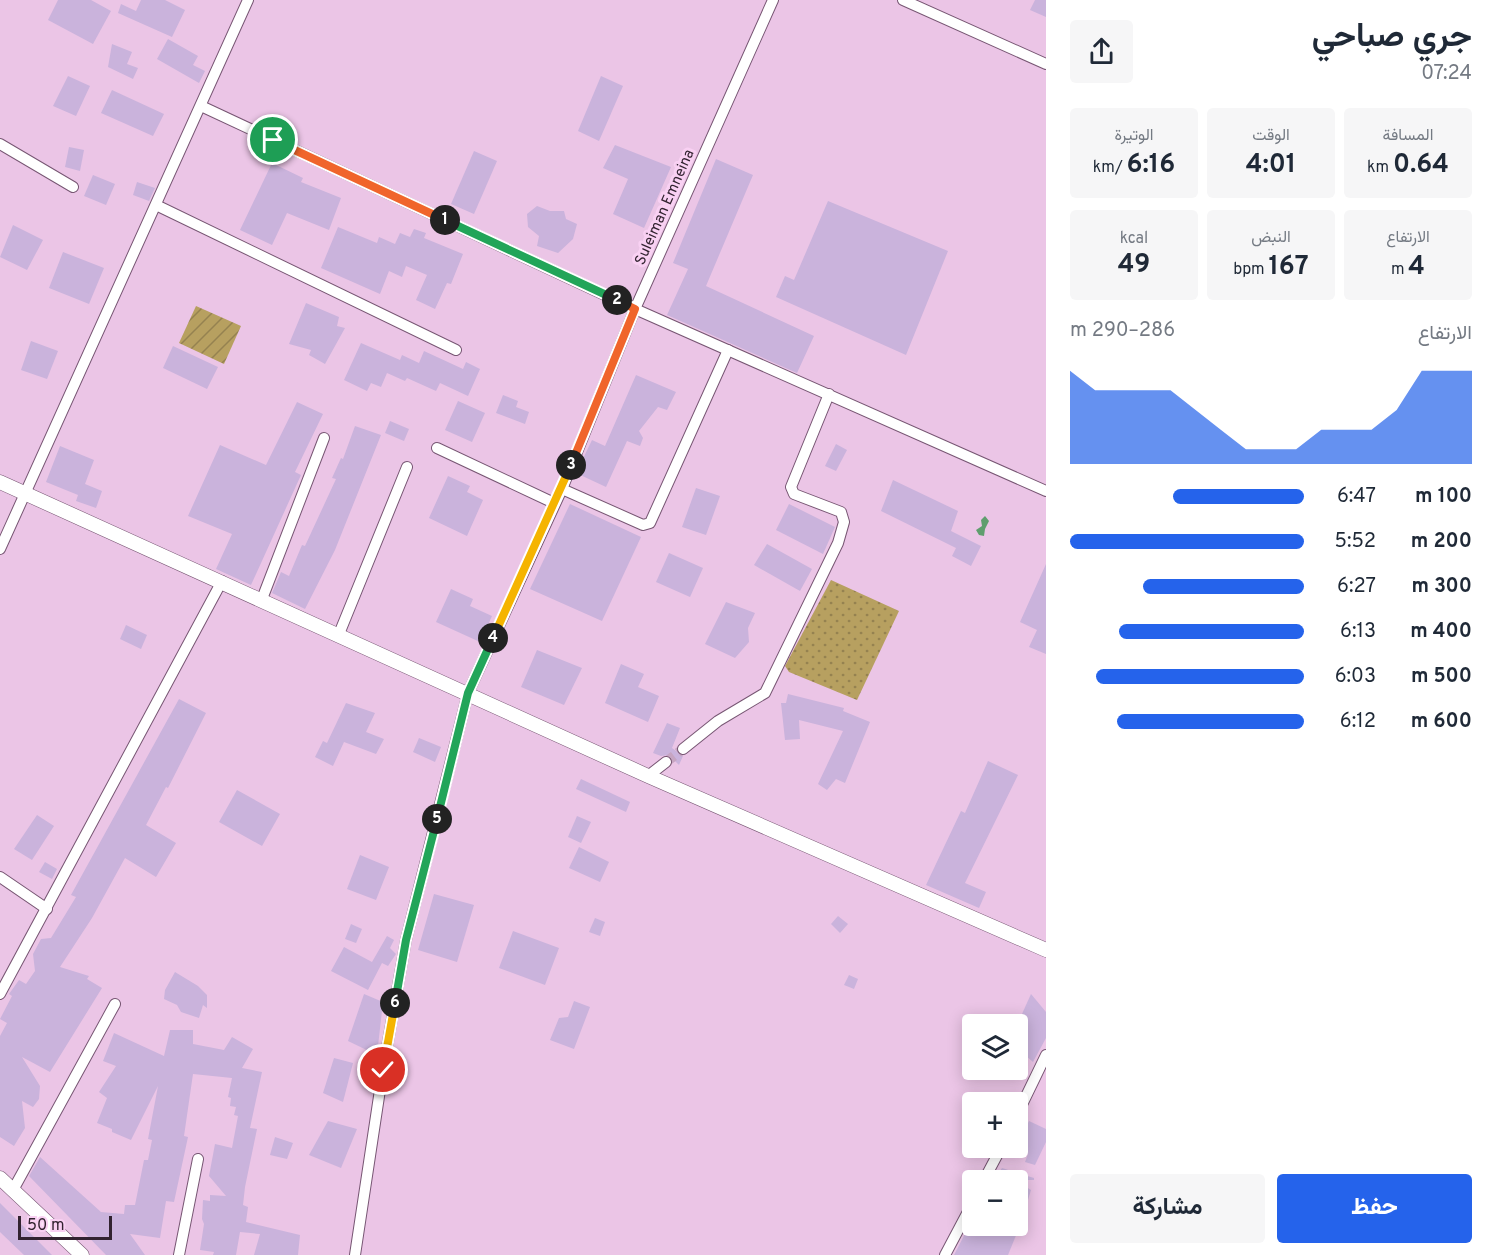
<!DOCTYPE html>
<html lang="ar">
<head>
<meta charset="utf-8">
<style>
	body { margin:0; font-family:Overpass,Vazirmatn,sans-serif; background:#f6f6f7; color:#1f2937; direction:rtl; height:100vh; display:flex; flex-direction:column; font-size:22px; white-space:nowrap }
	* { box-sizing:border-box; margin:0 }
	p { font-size:20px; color:#747a83 }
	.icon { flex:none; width:33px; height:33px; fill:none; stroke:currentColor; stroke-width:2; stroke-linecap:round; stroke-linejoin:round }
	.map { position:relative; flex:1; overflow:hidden; direction:ltr }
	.sheet { display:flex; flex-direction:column; background:#fff; width:450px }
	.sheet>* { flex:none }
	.controls { position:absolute; left:962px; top:1014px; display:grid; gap:12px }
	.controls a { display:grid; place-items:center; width:66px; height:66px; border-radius:6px; background:#fff; box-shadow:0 3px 15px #0003; font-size:30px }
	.scale { position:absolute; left:18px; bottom:15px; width:94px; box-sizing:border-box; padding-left:6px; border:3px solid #322330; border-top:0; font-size:16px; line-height:21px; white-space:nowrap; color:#322330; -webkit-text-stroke:4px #f9d1f3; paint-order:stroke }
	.pin { position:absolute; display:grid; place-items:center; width:51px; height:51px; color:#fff; margin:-26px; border:3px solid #fff; border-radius:50%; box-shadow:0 2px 6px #0007 }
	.km { position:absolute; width:30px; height:30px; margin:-15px; border-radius:50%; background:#222; color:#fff; font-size:16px; line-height:30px; text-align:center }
	.round { display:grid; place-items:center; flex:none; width:63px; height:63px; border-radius:6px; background:#f6f6f7 }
	.summary { display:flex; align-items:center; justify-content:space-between; height:102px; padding:0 24px }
	h1 { font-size:33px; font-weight:700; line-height:45px }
	.stats { display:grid; grid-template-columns:repeat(3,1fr); gap:9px; height:102px; padding:6px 24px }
	.stats div { display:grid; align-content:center; border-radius:6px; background:#f6f6f7; text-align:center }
	.stats b { font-size:26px; font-weight:700 }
	.stats small { font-size:16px; font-weight:400 }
	.stats p { font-size:16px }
	.chart { height:168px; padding:12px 24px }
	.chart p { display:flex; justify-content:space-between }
	.chart svg { width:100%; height:108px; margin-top:6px; fill:#2563eb; opacity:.7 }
	.cta { display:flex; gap:12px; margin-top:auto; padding:12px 24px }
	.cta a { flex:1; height:69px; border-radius:6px; background:#2563eb; color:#fff; font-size:24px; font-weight:700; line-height:69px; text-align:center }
	.cta a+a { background:#f6f6f7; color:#1f2937 }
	ul { padding:0 24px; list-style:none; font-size:20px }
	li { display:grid; grid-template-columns:96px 72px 1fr; align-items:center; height:45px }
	li i { height:15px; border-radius:8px; background:#2563eb }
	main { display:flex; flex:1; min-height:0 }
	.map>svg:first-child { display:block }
	.grass { fill:url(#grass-dots) }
	.garden { fill:url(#garden-furrows) }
	.water { fill:#5f9e6e }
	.building { fill:#cab3dc }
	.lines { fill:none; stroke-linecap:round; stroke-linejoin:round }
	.street-tunnel { stroke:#c6a5c2; stroke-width:10; stroke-dasharray:10 5; stroke-linecap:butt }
	.street-casing { stroke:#775673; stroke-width:12 }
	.secondary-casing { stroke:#775673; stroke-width:15 }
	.street { stroke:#fff; stroke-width:10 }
	.secondary { stroke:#fff; stroke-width:14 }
	.split-1-casing { stroke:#fff; stroke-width:12 }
	.split-2-casing { stroke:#fff; stroke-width:12 }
	.split-3-casing { stroke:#fff; stroke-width:12 }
	.split-4-casing { stroke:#fff; stroke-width:12 }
	.split-5-casing { stroke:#fff; stroke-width:12 }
	.split-6-casing { stroke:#fff; stroke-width:12 }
	.split-7-casing { stroke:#fff; stroke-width:12 }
	.split-1 { stroke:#f0652b; stroke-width:8 }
	.split-2 { stroke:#22a559; stroke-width:8 }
	.split-3 { stroke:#f0652b; stroke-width:8 }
	.split-4 { stroke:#f5b400; stroke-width:8 }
	.split-5 { stroke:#22a559; stroke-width:8 }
	.split-6 { stroke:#22a559; stroke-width:8 }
	.split-7 { stroke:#f5b400; stroke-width:8 }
	.labels { text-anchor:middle; stroke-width:6; stroke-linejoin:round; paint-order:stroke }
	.street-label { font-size:15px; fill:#322330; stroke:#f9d1f3 }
</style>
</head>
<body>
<main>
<section class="sheet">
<div class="summary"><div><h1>جري صباحي</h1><p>07:24</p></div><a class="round"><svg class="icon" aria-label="share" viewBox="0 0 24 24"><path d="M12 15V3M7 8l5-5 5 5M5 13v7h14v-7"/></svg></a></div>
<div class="stats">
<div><p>المسافة</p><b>0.64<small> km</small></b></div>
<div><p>الوقت</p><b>4:01</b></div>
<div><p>الوتيرة</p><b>6:16<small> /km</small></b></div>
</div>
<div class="stats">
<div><p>الارتفاع</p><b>4<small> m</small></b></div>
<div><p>النبض</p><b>167<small> bpm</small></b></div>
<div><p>kcal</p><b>49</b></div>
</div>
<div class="chart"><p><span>الارتفاع</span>286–290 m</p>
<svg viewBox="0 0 160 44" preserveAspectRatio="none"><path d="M0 44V6L10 14L20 14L30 14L40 14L50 22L60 30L70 38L80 38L90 38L100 30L110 30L120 30L130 22L140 6L150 6L160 6V44z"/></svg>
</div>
<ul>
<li><b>100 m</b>6:47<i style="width:56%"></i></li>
<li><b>200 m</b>5:52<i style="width:100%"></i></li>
<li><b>300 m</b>6:27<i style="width:69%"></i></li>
<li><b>400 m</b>6:13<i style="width:79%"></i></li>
<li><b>500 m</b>6:03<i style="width:89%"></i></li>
<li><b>600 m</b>6:12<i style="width:80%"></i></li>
</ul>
<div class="cta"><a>حفظ</a><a>مشاركة</a></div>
</section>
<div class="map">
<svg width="1046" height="1255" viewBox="0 0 1046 1255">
	<defs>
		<pattern id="grass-dots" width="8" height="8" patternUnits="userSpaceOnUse" patternTransform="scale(1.5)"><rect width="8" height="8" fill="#b7a060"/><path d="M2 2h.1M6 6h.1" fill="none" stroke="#958250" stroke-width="1.8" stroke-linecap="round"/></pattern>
		<pattern id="garden-furrows" width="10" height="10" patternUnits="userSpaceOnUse" patternTransform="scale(1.5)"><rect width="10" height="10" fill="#b7a060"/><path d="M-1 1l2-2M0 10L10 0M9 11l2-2" fill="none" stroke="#958250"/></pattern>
	</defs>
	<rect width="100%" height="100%" fill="#ebc5e6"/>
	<path class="grass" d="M831,580L899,611L857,700L789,672L785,666Z"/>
	<path class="garden" d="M196,306L241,326L224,364L179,343Z"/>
	<path class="water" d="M985,516L989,521L985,529L984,536L979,535L976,530L982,526L981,520Z"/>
	<g class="building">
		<path d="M58,0H91L111,11L93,44L48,20Z"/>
		<path d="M141,0H165L185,10L172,37L118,13L121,4L136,11Z"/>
		<path d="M1035,0H1046V17L1030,10Z"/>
		<path d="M168,39L198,56L193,65L205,71L199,83L157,59Z"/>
		<path d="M112,44L132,52L127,64L138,68L133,79L108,67Z"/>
		<path d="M68,76L90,86L76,116L53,106Z"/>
		<path d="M601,76L623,86L599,141L578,131Z"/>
		<path d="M112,90L164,114L153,136L101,113Z"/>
		<path d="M615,145L671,167L644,228L613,214L628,179L603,168Z"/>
		<path d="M69,147L84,150L80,171L65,167Z"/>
		<path d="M474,151L497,161L474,214L451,204Z"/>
		<path d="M716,159L753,175L706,286L814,336L797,373L667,315L688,269L673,263Z"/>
		<path d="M272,163L303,178L301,182L341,198L329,230L287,213L272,245L240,230Z"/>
		<path d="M93,175L115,184L106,205L84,196Z"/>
		<path d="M137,182L155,188L149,201L133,195Z"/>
		<path d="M828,201L948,251L906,355L776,297L785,276L794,280Z"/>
		<path d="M537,206L550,211H564L566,219L577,224L573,239L558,253L537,246L539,236L528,227L527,214Z"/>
		<path d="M13,225L43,240L27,270L0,257Z"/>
		<path d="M338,227L377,243L379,237L395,244L400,233L410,237L414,229L426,233L424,238L463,254L451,284L447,283L435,309L416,300L427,275L406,266L402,277L389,271L380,294L321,268Z"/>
		<path d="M63,252L104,268L89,304L49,288Z"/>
		<path d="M306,303L339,317L337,326L345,328L325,364L309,355L311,350L289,344Z"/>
		<path d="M31,341L58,351L47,379L21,370Z"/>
		<path d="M361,343L400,360L402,355L419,363L424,351L463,369L466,362L480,369L468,396L440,383L436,391L407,378L405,381L387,373L381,387L371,383L367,391L344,380Z"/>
		<path d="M173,346L218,367L207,389L163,368Z"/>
		<path d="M636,375L676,392L667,410L658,407L639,431L643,438L640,446L627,441L606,487L576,473L592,440L605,446Z"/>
		<path d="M503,395L518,401L516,407L529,412L525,424L496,413Z"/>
		<path d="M458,401L485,413L472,442L445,430Z"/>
		<path d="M297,402L323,414L295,472L301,475L251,585L216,569L232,534L188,516L220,445L266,465Z"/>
		<path d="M390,421L409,429L404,441L385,433Z"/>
		<path d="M355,426L381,435L335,550L305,609L272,593L281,572L289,576L302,545L305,546L336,479L332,478L341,458L343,459Z"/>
		<path d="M836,444L847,450L836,471L825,466Z"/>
		<path d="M60,446L94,460L85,484L102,491L96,508L76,501L78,495L46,482Z"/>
		<path d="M448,476L470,486L467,492L483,500L467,536L429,518Z"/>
		<path d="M893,480L958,511L951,531L981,546L971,566L952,556L956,548L881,511Z"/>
		<path d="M696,488L720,496L706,535L682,527Z"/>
		<path d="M570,504L641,537L602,621L530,589Z"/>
		<path d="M789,504L835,527L823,554L776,530Z"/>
		<path d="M767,544L812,569L800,591L754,565Z"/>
		<path d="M669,553L703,568L690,597L656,582Z"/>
		<path d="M1046,564V654L1029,647L1037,630L1020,622Z"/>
		<path d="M451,589L473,599L470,606L492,616L480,642L436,622Z"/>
		<path d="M726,602L755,613L748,628L749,642L735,658L705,644Z"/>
		<path d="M126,625L147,635L141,649L120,639Z"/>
		<path d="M537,650L582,668L564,705L521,687Z"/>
		<path d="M621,664L644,674L638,687L659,696L648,722L605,703Z"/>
		<path d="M788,694L844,708L843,711L870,722L845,783L836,779L827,790L818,784L843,731L799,720L800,739L785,740L781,703H786Z"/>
		<path d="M179,699L206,713L168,788L166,787L146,825L176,843L156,877L125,858L92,918L60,967L89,976L87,979L102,988L50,1072L22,1057L40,1086L39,1099L33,1107L22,1101L25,1128L14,1146L0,1137V1036L7,1023L0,1019L12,996L9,994L19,980L26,984L35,971L33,954L41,939L51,938L76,897L71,895Z"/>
		<path d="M346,703L375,713L366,732L384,739L376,754L344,742L333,766L315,757L323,741L327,743Z"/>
		<path d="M667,723L680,728L672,748L683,756L679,765L669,755L661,756L653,753Z"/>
		<path d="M419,738L441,747L435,762L413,752Z"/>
		<path d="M988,761L1018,775L965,883L986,892L979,908L926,885L961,811L965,813Z"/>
		<path d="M581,779L630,802L626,812L576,789Z"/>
		<path d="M237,790L280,814L262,846L219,822Z"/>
		<path d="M37,815L54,826L32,860L14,849Z"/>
		<path d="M577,816L591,822L581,843L568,837Z"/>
		<path d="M579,847L609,862L600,882L569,868Z"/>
		<path d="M360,855L389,867L376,900L347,889Z"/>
		<path d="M45,862L57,869L52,879L39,872Z"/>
		<path d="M434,894L474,905L457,962L418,950Z"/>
		<path d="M838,916L848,924L840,933L831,924Z"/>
		<path d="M595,918L605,922L600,936L589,932Z"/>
		<path d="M351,924L362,929L356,943L345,939Z"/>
		<path d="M513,931L559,948L545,985L499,968Z"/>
		<path d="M387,936L394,940L390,948L396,954L388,966L382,963L368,990L331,971L344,947L372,962Z"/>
		<path d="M175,972L198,986L207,995V1008L203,1005L199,1018L181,1012L177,1005L164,999L165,990Z"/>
		<path d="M849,975L858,979L854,989L844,985Z"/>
		<path d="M364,994L383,1002L377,1055L348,1041Z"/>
		<path d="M1031,994L1046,1012V1038L1033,1062L1017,1048V1025Z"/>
		<path d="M574,1001L590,1007L574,1049L550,1040L559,1018L568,1017Z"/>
		<path d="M170,1030H193V1044L224,1050L232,1037L253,1049L242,1068L262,1072L250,1128L257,1129L245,1187L243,1205L248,1207L246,1222L300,1235L298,1255H254L260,1234L240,1232L236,1255H213L214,1252L200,1250L204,1224L202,1219L203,1200L210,1201V1195L226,1196L209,1176L215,1144L232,1148L238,1116L234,1115L236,1107L230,1106L231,1098L228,1097L232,1078L193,1074L184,1136L188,1137L174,1202L166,1201L160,1238L130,1234L145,1255H106L29,1176L40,1157L101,1212L124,1214L125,1205H135L144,1160H148L152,1140L148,1139L158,1086L131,1140L112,1132V1129L97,1123L107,1098L99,1092L116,1066L103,1061L114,1033L164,1056Z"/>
		<path d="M334,1058L353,1063L343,1102L323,1093Z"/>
		<path d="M328,1121L357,1129L341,1168L309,1155Z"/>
		<path d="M1029,1121L1046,1129V1142L1035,1165L1025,1162L1028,1154L1016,1148Z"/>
		<path d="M275,1137L293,1143L287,1159L270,1155Z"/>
		<path d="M1002,1168L1034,1178V1180H994Z"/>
		<path d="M1017,1181L1031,1190L1025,1210L1017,1208Z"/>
		<path d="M0,1203L52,1255H24L0,1232Z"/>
		<path d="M969,1226H1012L1019,1228L1008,1255H954Z"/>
	</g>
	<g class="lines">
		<path class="street-tunnel" d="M666,762L683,749"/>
		<g class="street-casing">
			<g id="street">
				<path d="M903,0L1046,64"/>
				<path d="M201,106L635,309L1046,491"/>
				<path d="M0,144L73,187"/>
				<path d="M156,205L456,350"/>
				<path d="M437,448L554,503"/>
				<path d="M562,489L643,525L650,523L728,350"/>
				<path d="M0,549L248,0"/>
				<path d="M262,599L324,438"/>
				<path d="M339,634L407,467"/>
				<path d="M683,749L718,721L765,693L838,543L844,522L841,512L794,494L791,487L829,394"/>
				<path d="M648,776L666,762"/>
				<path d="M0,877L47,909"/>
				<path d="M0,994L222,581"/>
				<path d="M1017,1115L1046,1055"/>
				<path d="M984,1180L1001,1148"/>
				<path d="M13,1190L115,1004"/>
				<path d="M179,1255L198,1159"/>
				<path d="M355,1255L383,1070L406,940L468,693L562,489L635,309L773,0"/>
				<path d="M945,1255L972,1204"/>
			</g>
		</g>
		<g class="secondary-casing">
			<g id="secondary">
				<path d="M0,482L648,776L1046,950"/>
				<path d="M0,1178L82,1255"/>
			</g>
		</g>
		<use href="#street" class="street"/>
		<use href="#secondary" class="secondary"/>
	</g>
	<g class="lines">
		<g class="split-1-casing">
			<path id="split-1" d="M273,140L445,220"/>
		</g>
		<g class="split-2-casing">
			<path id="split-2" d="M445,220L617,300"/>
		</g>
		<g class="split-3-casing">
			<path id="split-3" d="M571,465L635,309L617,300"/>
		</g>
		<g class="split-4-casing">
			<path id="split-4" d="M493,638L571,465"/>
		</g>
		<g class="split-5-casing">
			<path id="split-5" d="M437,819L468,693L493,638"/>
		</g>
		<g class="split-6-casing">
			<path id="split-6" d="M395,1003L406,940L437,819"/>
		</g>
		<g class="split-7-casing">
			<path id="split-7" d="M383,1070L395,1003"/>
		</g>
		<use href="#split-1" class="split-1"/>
		<use href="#split-2" class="split-2"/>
		<use href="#split-3" class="split-3"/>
		<use href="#split-4" class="split-4"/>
		<use href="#split-5" class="split-5"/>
		<use href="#split-6" class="split-6"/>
		<use href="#split-7" class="split-7"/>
	</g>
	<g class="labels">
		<g class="street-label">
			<text transform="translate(664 207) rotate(-66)" y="5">Suleiman Emneina</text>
		</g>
	</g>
</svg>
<div class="controls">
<a><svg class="icon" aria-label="layers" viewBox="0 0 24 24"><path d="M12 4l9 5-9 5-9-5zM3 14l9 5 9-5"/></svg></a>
<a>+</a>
<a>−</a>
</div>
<div class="scale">50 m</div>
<div class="pin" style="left:273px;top:140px;background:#1e9e55"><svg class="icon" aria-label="arrive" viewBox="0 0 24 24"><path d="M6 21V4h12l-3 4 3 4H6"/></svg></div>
<div class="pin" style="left:383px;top:1070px;background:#d93025"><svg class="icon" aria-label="check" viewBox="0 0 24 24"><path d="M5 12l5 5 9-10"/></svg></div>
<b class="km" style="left:445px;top:220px">1</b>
<b class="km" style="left:617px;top:300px">2</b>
<b class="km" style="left:571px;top:465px">3</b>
<b class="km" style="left:493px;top:638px">4</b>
<b class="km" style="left:437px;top:819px">5</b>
<b class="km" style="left:395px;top:1003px">6</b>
</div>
</main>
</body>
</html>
